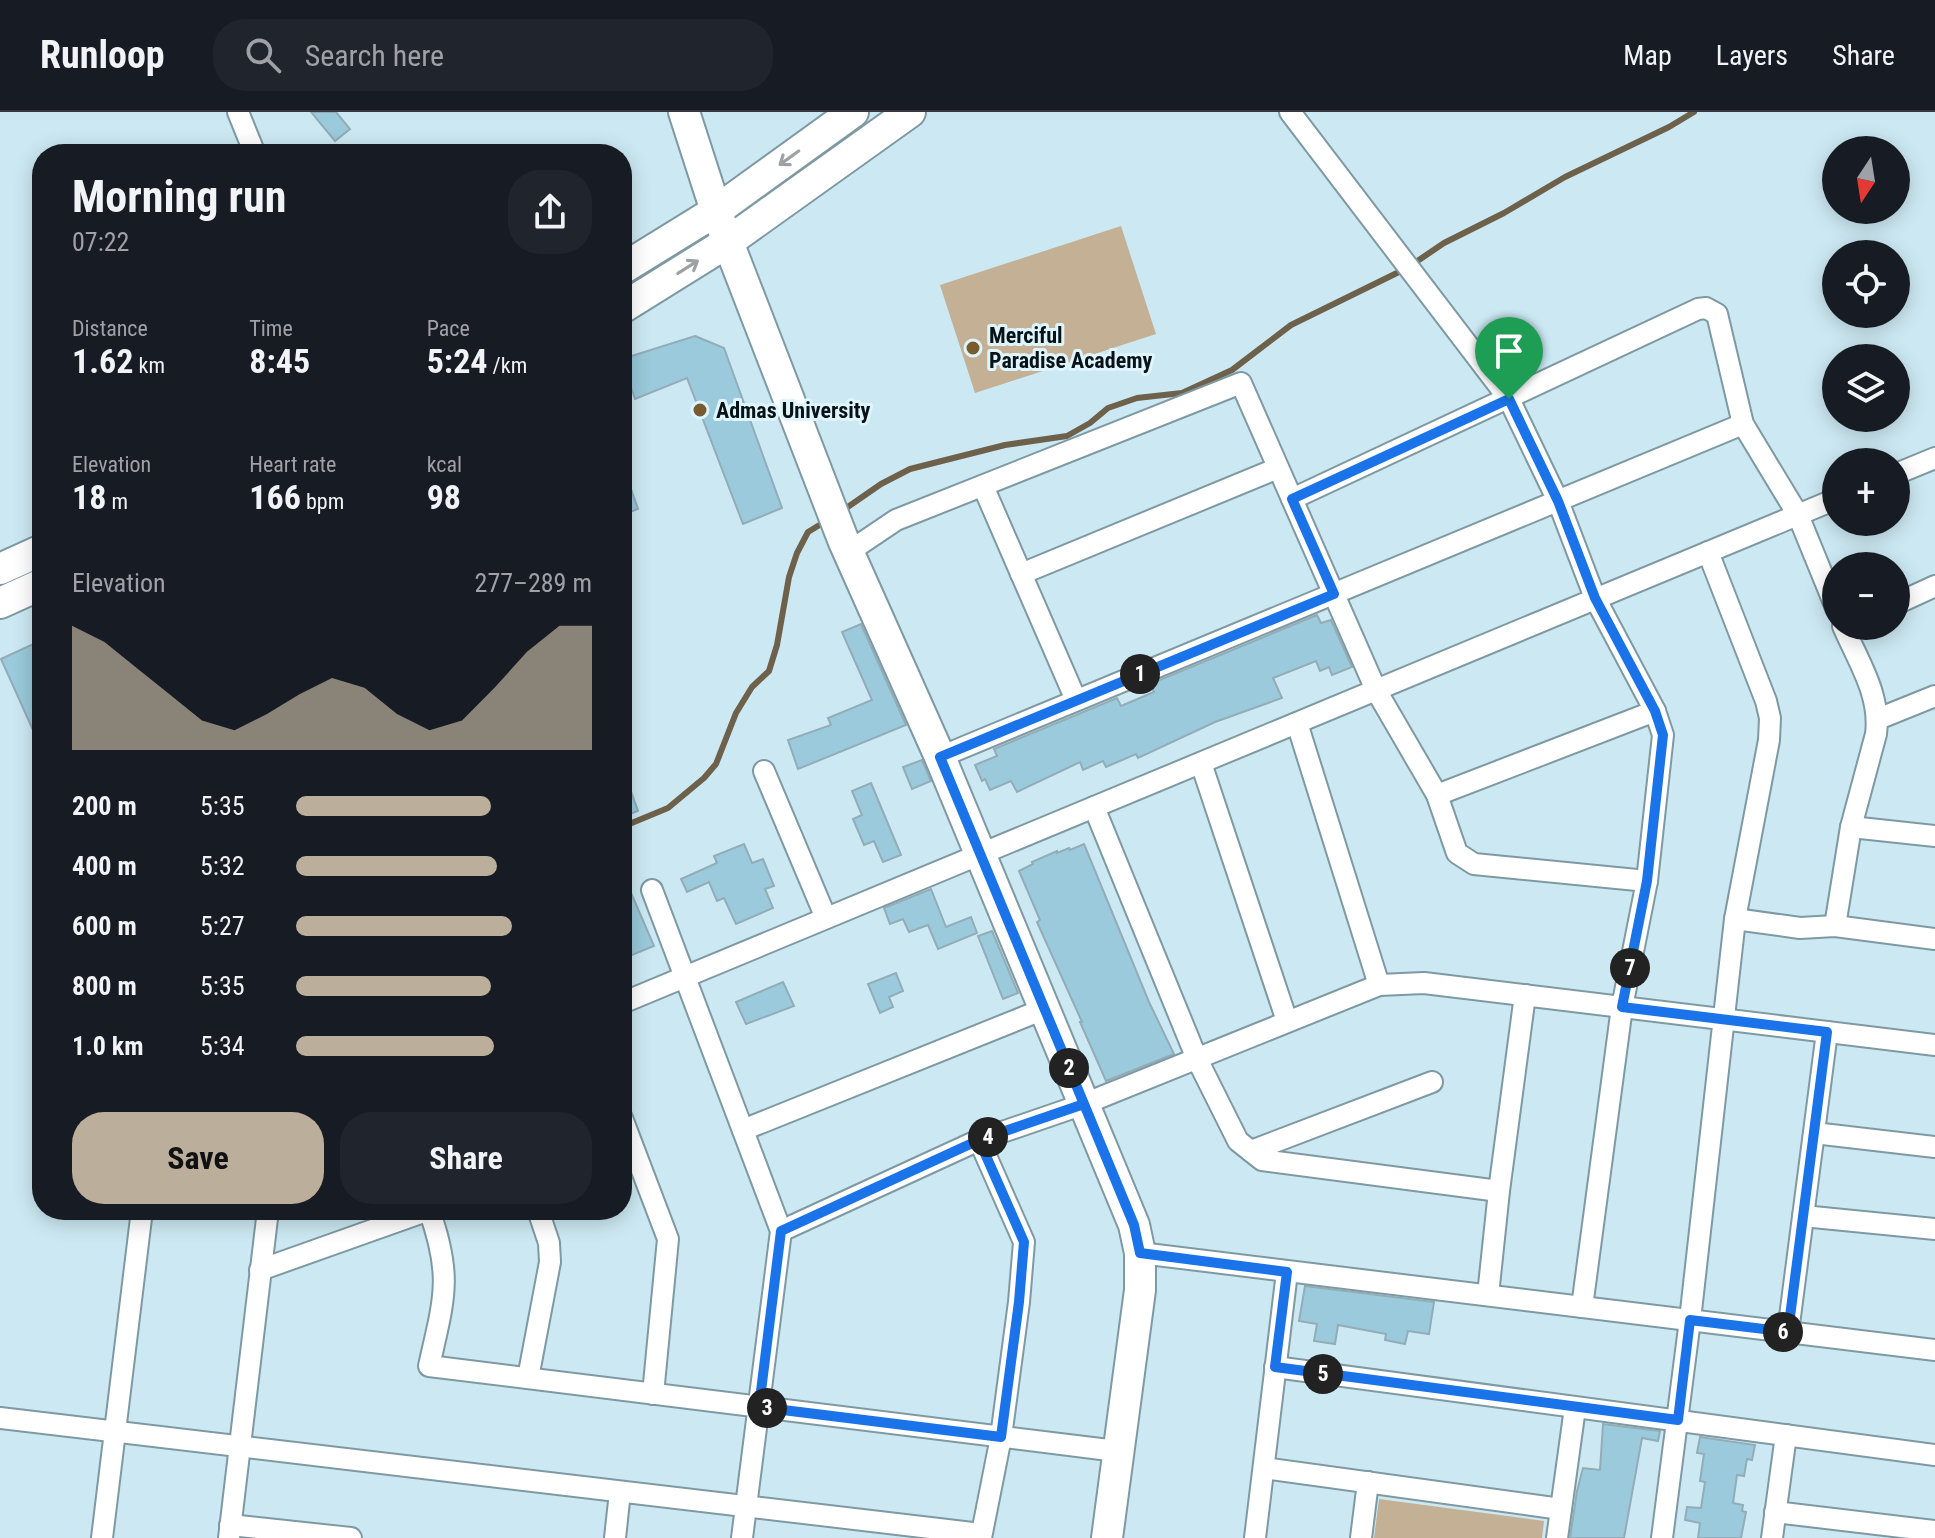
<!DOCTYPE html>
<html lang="en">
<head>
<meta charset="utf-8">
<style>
	body { margin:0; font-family:"Roboto Condensed",sans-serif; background:#20242c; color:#f1f3f6; height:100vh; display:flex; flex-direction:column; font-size:30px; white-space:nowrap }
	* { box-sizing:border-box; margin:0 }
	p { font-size:26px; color:#9ea1a6 }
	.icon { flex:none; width:44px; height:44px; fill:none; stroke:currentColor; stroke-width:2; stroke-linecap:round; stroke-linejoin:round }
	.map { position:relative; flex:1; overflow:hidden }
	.sheet { position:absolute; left:32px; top:32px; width:600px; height:1076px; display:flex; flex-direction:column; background:#171b24; border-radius:32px; box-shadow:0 4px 20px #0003 }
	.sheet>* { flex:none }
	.needle { width:52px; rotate:192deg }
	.fabs { position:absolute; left:1822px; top:24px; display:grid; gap:16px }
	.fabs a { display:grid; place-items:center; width:88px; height:88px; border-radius:50%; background:#171b24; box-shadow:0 4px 20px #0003; font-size:40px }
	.pin { position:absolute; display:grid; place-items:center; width:68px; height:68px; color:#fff; margin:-82px -34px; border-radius:50% 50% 50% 0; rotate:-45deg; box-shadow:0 0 8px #0007 }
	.pin .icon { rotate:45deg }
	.km { position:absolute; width:40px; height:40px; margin:-20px; border-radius:50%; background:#222; color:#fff; font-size:22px; line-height:40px; text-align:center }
	.round { display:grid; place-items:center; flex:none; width:84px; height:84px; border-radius:32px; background:#20242c }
	.headline { display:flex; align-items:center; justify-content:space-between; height:136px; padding:0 40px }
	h1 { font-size:44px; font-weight:700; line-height:60px }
	.figures { display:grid; grid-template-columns:repeat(3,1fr); gap:12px; height:136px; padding:8px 40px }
	.figures div { display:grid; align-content:center }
	.figures b { font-size:34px; font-weight:700 }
	.figures small { font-size:22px; font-weight:400 }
	.figures p { font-size:22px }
	.chart { height:224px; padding:16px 40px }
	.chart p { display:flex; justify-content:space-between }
	.chart svg { width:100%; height:144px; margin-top:8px; fill:#bbaf9c; opacity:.7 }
	.primary-button { display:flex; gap:16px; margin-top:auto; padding:16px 40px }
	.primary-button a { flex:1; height:92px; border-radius:32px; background:#bbaf9c; color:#111; font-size:32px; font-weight:700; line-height:92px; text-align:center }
	.primary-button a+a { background:#20242c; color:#f1f3f6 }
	ul { padding:0 40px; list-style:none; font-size:26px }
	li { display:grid; grid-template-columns:128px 96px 1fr; align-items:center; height:60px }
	li i { height:20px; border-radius:10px; background:#bbaf9c }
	header { display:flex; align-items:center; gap:48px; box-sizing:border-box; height:112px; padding:0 40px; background:#171b24; border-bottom:2px solid #363941 }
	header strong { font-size:38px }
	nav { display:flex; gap:44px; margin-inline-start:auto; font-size:28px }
	.search { width:560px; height:72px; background:#20242c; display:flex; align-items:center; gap:20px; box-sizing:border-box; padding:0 28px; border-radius:32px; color:#9ea1a6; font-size:30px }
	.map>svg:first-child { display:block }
	.green { fill:#c4b095 }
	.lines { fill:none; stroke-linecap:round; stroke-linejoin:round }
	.stream { stroke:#6e614b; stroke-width:6 }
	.building { fill:#9acadb; stroke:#92adb7; stroke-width:2 }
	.street-casing { stroke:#7e99a2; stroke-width:24 }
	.secondary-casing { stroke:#7e99a2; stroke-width:34 }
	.street { stroke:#fff; stroke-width:20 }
	.secondary { stroke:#fff; stroke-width:30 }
	.oneway { stroke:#9da1a2 }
	.route-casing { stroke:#fff; stroke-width:16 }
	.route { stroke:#1a73e8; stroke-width:10 }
	.poi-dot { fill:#785b2f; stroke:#def5fd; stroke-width:3 }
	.labels { text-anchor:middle; stroke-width:6; stroke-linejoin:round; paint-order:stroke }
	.poi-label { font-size:22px; font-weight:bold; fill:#091317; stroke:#def5fd; text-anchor:start }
</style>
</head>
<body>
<header>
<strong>Runloop</strong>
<div class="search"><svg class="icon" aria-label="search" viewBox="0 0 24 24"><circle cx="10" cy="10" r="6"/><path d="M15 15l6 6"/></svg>Search here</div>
<nav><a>Map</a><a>Layers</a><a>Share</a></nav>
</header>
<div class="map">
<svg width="1935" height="1426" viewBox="0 0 1935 1426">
	<rect width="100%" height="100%" fill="#cce9f3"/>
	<g class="green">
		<path d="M1121,114L1156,222L975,281L940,173Z"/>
		<path d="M1379,1387L1544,1409L1542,1426H1374Z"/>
	</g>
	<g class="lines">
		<g class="stream">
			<path d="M1413,152L1444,131L1504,101L1565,65L1669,15L1694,0"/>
			<path d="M842,399L881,372L910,357L1005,333L1067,324L1090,311L1108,296L1137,286L1182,281L1232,258L1291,213L1403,158"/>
			<path d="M622,715L668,696L704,666L716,652L736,601L752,575L769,559L777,533L789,465L797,441L808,420L826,409"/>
		</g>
	</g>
	<g class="building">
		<path d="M311,0H336L350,17L335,29Z"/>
		<path d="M695,224L724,236L782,396L743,412L687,266L635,287L622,249V247Z"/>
		<path d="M624,357L638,397L622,403V358Z"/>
		<path d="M1317,503L1321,511L1331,508L1352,555L1332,563L1329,555L1320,559L1316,549L1273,566L1282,586L1215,610L1138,646L1136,642L1106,655L1103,649L1083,658L1080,650L1017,680L1011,669L990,678L985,667L982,669L975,653L997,644L994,637L1117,586L1121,594L1154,580L1150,572Z"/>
		<path d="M861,512L906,613L798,657L788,628L831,613L828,606L872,588L842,520Z"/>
		<path d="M42,528V638L1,547Z"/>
		<path d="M922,648L931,669L912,677L903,655Z"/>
		<path d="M622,660H624L638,699L622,705Z"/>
		<path d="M871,671L901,743L883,750L874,729L864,733L853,707L862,703L852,679Z"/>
		<path d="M744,732L752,751L763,747L774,774L765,777L773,796L736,812L724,786L717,789L709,770L687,780L681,767L717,751L714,744Z"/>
		<path d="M1084,732L1149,890L1174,942L1106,969L1080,910H1082L1037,810L1040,808L1019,759L1033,752L1032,750L1057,739V741L1069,736L1070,738Z"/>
		<path d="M622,760L654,834L622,847Z"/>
		<path d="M931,777L946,815L971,805L977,821L938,837L928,813L909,820L903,807L890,812L884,796Z"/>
		<path d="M992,819L1018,881L1003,887L978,824Z"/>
		<path d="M896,861L903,879L889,885L893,895L880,901L868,872Z"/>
		<path d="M783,870L794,894L746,912L736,890Z"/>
		<path d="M1305,1174L1434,1190L1429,1222L1408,1219L1405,1232L1385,1228L1386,1222L1338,1213L1335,1232L1314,1229L1317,1212L1299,1209Z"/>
		<path d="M1603,1312L1660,1319L1658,1329L1642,1326L1624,1426H1570L1577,1379L1583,1356L1600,1358Z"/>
		<path d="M1700,1325L1755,1333L1752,1348L1747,1347L1744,1364L1737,1363L1733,1391L1743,1393L1742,1399L1746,1400L1741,1426H1698L1700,1411L1685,1408L1687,1395L1701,1396L1705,1370L1700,1369L1704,1342L1697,1341Z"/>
	</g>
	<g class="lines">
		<g class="street-casing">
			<g id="street">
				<path d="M238,0L255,42"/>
				<path d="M1290,0L1509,287L1558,389L1595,486L1655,599L1663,623L1647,769L1622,895L1582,1195"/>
				<path d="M1896,362L1935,346"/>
				<path d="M983,374L1076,588"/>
				<path d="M1292,387L1698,197L1706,196L1717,202L1743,312L1798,403L1836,496"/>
				<path d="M850,439L896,408L1241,271L1376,578L1437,683L1457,741L1474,752L1647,769"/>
				<path d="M1021,462L1278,356"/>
				<path d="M1896,492L1935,474"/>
				<path d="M1878,607L1935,584"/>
				<path d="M1297,611L1379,873"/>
				<path d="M940,645L1743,312"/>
				<path d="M1201,651L1287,909"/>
				<path d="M764,659L826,806"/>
				<path d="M1437,683L1655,599"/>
				<path d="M1094,695L1197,947L1238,1029L1262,1048L1499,1079"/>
				<path d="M1851,715L1935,724"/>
				<path d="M652,778L781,1119L742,1426"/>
				<path d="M1735,807L1800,816L1835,814L1935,827"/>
				<path d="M1835,814L1851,715L1876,622C1881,583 1858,549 1843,514"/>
				<path d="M622,891L1836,387"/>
				<path d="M622,1006L668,1127L653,1282"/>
				<path d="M743,1018L1044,897"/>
				<path d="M1814,1021L1935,1035"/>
				<path d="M979,1028L1024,1130L1019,1190L1001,1325L981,1426"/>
				<path d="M1251,1039L1432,970"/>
				<path d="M429,1098C453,1165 444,1187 429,1254L1117,1339"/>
				<path d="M1803,1104L1935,1117"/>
				<path d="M781,1119L979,1028L1084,992L1379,873L1424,871L1935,933"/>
				<path d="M1140,1141L1935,1238"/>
				<path d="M260,1158L429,1098"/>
				<path d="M1488,1183L1499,1079L1525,883"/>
				<path d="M1788,1220L1827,920"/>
				<path d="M1275,1255L1935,1343"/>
				<path d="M528,1266L550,1150L549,1131L538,1098"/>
				<path d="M0,1306L981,1422"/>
				<path d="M1264,1356L1561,1397"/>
				<path d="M1775,1400L1935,1419"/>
				<path d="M230,1413L351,1426"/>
				<path d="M102,1426L142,1098"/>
				<path d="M229,1426L268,1098"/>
				<path d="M615,1426L620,1380"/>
				<path d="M1255,1426L1287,1160"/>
				<path d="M1361,1426L1368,1370"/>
				<path d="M1557,1426L1575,1296"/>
				<path d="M1662,1426L1690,1208L1735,807L1769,628L1770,606L1766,589L1708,440"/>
				<path d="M1772,1426L1786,1323"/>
			</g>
		</g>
		<g class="secondary-casing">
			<g id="secondary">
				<path d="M684,0L716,99L844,430L940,645L1134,1113L1140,1141V1178L1107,1426"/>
				<path d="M622,157L716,99L853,0"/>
				<path d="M622,196L728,130L910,0"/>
				<path d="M0,457L42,438"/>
				<path d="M0,491L42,472"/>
			</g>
		</g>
		<use href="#street" class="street"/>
		<use href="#secondary" class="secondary"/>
	</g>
	<defs><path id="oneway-shaft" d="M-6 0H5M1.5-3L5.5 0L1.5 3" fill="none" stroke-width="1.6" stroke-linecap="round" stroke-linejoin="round" transform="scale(2)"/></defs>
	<g class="oneway">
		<use href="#oneway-shaft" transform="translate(789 46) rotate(144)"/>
		<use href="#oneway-shaft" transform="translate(688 155) rotate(-32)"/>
	</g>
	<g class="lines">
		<g class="route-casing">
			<path id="route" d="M1509,287L1292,387L1334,482L940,645L1084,992L979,1028L781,1119L759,1295L1001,1325L1019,1190L1024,1130L979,1028L1084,992L1134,1113L1140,1141L1287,1160L1275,1255L1678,1308L1690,1208L1788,1220L1827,920L1622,895L1647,769L1663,623L1655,599L1595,486L1558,389L1509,287"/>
		</g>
		<use href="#route" class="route"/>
	</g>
	<g class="poi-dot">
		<circle cx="973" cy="236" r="8"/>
		<circle cx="700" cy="298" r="8"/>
	</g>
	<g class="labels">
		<g class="poi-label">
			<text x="989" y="231">Merciful<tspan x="989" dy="25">Paradise Academy</tspan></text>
			<text x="716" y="306">Admas University</text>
		</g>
	</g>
</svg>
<div class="fabs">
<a><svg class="needle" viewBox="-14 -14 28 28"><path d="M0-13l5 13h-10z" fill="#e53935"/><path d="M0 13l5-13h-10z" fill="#9ea1a6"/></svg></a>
<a><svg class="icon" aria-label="locate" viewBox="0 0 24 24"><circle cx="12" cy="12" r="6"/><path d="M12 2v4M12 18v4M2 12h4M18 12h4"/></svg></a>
<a><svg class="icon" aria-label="layers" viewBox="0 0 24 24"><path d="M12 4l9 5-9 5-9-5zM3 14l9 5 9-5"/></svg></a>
<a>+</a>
<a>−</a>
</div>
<div class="pin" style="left:1509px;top:287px;background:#1e9e55"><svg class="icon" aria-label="arrive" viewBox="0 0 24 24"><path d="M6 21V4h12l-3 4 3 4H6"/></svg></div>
<b class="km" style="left:1140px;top:562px">1</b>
<b class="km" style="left:1069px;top:956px">2</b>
<b class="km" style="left:767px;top:1296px">3</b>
<b class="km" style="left:988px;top:1025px">4</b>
<b class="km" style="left:1323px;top:1262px">5</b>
<b class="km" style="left:1783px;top:1220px">6</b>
<b class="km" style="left:1630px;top:856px">7</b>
<section class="sheet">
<div class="headline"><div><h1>Morning run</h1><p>07:22</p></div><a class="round"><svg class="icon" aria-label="share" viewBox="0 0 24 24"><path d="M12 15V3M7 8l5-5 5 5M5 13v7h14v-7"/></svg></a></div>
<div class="figures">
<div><p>Distance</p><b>1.62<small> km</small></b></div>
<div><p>Time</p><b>8:45</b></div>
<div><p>Pace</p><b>5:24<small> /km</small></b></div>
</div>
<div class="figures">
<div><p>Elevation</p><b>18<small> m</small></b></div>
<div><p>Heart rate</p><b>166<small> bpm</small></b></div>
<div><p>kcal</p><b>98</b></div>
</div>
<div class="chart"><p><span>Elevation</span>277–289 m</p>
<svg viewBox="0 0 160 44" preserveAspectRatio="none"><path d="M0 44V6L10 11L20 19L30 27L40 35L50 38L60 33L70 27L80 22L90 25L100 33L110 38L120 35L130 25L140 14L150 6L160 6V44z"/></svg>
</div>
<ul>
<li><b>200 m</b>5:35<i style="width:66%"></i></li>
<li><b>400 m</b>5:32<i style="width:68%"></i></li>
<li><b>600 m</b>5:27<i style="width:73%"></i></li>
<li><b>800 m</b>5:35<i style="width:66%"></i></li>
<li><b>1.0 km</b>5:34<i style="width:67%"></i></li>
</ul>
<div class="primary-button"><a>Save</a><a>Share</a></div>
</section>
</div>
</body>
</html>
